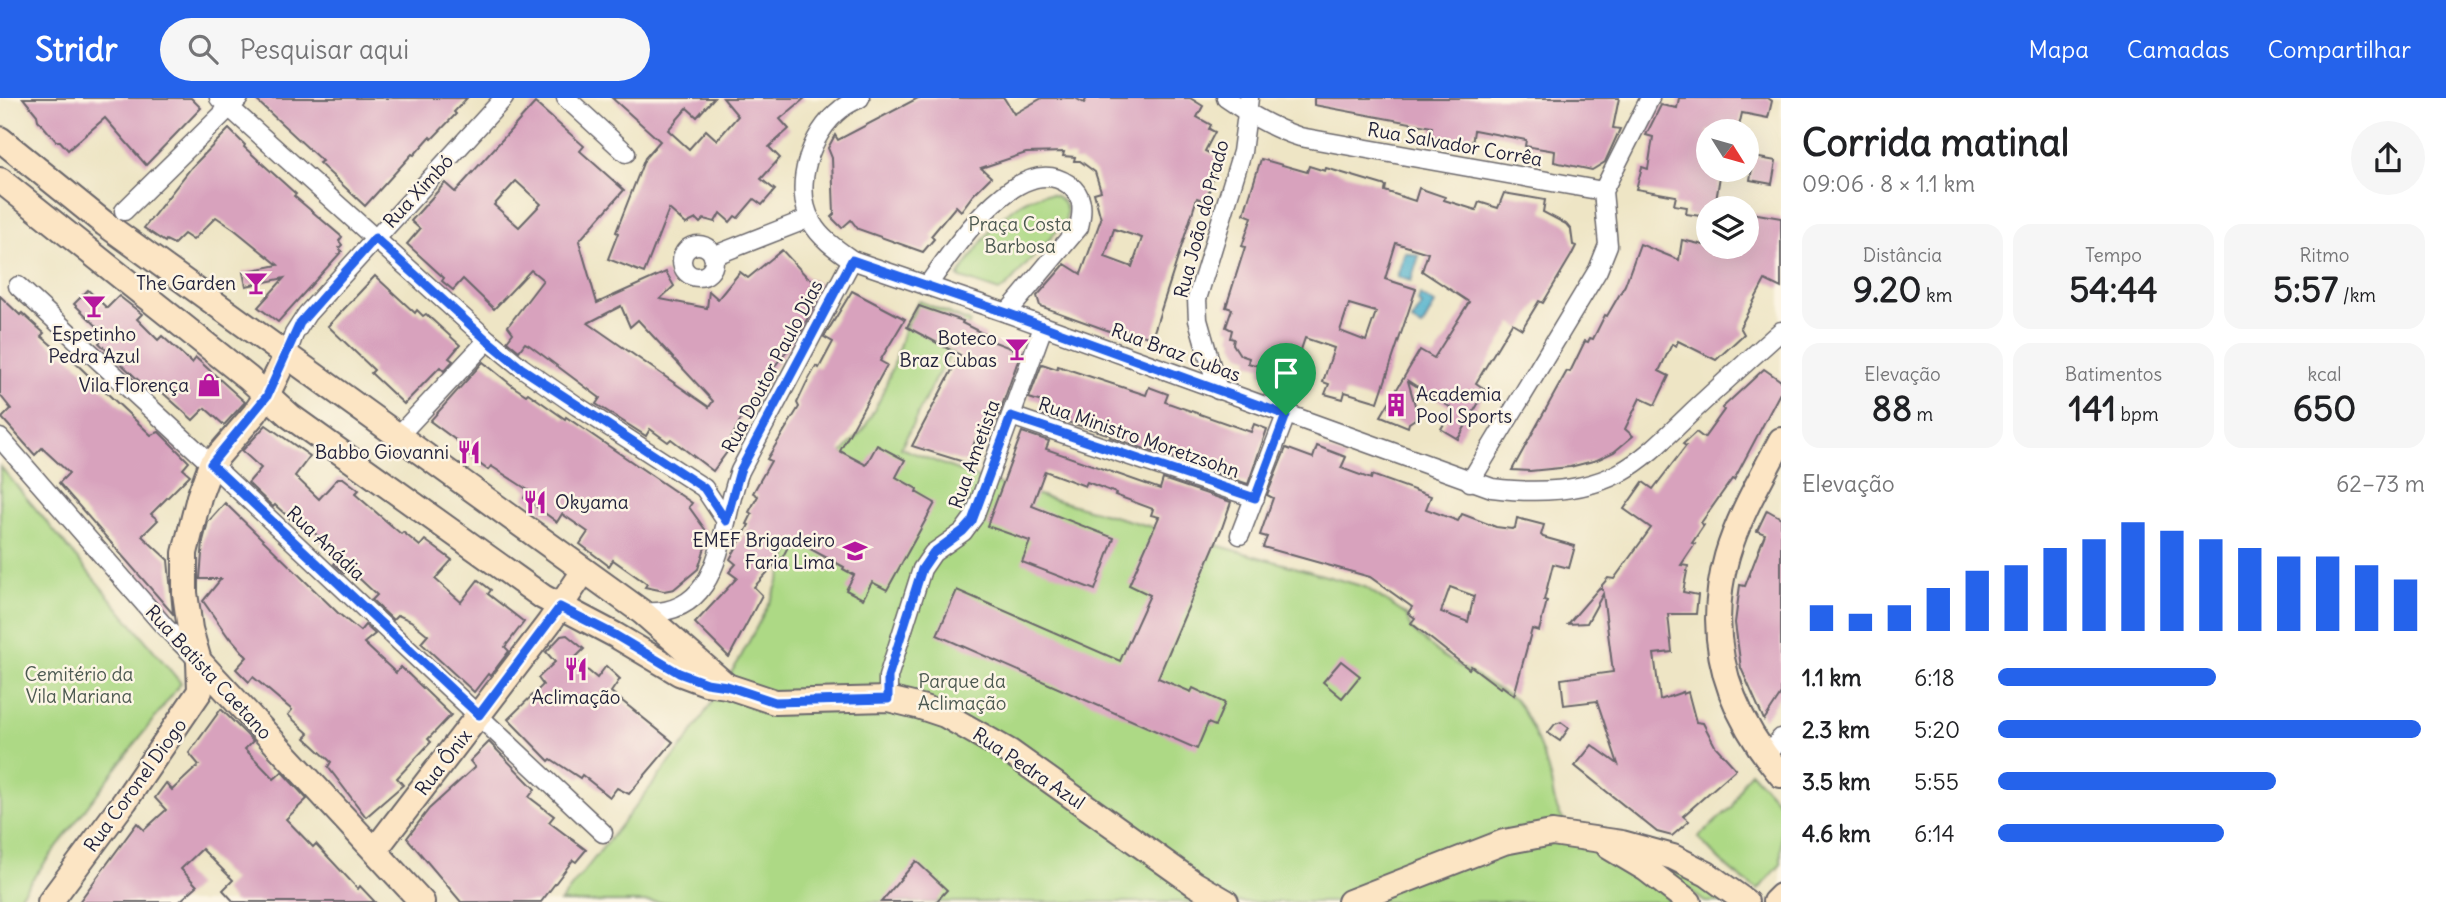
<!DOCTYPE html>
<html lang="pt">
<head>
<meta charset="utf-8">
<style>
	body { margin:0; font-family:Delius,sans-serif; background:#f6f6f6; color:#202124; height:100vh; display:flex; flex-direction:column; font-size:26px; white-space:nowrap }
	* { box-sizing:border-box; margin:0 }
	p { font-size:23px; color:#757577 }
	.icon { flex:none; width:38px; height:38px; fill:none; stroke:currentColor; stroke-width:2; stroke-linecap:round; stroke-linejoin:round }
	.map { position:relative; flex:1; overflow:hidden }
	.drawer { display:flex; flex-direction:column; background:#fff; width:665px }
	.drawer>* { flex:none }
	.needle { width:46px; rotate:127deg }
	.controls { position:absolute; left:1696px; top:21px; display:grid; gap:14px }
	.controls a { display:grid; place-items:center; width:63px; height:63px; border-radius:50%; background:#fff; box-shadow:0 7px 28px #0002; font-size:35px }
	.pin { position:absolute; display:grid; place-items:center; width:60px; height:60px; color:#fff; margin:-72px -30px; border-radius:50% 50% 50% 0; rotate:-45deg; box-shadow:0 0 7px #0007 }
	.pin .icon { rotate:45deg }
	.round { display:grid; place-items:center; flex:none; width:74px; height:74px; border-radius:37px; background:#f6f6f6 }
	.summary { display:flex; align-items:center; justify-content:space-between; height:119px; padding:0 21px }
	h1 { font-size:38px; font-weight:700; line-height:52px }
	.stats { display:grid; grid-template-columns:repeat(3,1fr); gap:10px; height:119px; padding:7px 21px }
	.stats div { display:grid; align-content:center; border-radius:18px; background:#f6f6f6; text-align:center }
	.stats b { font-size:35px; font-weight:700 }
	.stats small { font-size:19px; font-weight:400 }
	.stats p { font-size:19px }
	.chart { height:196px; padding:14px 21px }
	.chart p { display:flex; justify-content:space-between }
	.chart svg { width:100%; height:126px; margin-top:7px; stroke:#2563eb; stroke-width:6 }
	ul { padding:0 21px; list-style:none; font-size:23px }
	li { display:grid; grid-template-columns:112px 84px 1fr; align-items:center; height:52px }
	li i { height:18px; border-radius:9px; background:#2563eb }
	header { display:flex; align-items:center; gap:42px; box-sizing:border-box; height:98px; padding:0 35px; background:#2563eb; color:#fff }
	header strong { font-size:33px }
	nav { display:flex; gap:38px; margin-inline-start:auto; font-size:24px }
	.search { width:490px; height:63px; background:#f6f6f6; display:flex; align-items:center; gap:18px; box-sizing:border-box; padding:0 24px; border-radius:38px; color:#757577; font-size:26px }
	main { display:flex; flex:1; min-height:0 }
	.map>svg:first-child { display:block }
	.green { fill:#add985; stroke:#687e60; stroke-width:2 }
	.water { fill:#4db0cc; stroke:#386984; stroke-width:2 }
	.building { fill:#d8a2bd; fill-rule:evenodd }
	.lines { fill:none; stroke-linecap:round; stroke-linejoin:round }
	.street-casing { stroke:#69666b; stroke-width:21 }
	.secondary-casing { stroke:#69666b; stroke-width:28 }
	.street { stroke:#fff; stroke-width:18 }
	.secondary { stroke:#fce5c4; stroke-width:24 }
	.route-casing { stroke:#fff; stroke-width:14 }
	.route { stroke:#2563eb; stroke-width:9 }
	.labels { text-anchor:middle; stroke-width:5; stroke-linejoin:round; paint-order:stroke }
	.street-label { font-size:19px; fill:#22223b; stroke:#fcf5e5 }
	.park-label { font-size:19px; fill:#4c5951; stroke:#fcf5e5 }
	.poi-label { font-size:19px; fill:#22223b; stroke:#fcf5e5; text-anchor:end }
</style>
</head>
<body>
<header>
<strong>Stridr</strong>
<div class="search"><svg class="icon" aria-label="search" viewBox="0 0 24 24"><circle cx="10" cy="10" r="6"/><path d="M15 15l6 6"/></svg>Pesquisar aqui</div>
<nav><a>Mapa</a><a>Camadas</a><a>Compartilhar</a></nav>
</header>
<main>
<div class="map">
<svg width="1781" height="804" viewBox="0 0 1781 804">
	<rect width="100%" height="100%" fill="#fcf5e5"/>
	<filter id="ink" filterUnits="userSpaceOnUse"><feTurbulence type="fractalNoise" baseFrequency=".0143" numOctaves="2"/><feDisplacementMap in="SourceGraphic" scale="14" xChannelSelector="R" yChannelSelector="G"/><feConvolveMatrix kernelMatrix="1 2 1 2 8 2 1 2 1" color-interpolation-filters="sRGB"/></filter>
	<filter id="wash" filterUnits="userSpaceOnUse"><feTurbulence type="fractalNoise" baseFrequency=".00686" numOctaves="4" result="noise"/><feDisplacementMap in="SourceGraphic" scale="28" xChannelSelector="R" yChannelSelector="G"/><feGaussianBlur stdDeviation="1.57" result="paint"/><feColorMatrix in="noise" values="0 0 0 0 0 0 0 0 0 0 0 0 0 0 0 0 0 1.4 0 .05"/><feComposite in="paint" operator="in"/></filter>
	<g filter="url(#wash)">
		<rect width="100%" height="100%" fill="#eee5c5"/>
		<g class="green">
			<path d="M1044,96C1061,95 1070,108 1065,124L1007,188L999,193L958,179C980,146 1003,105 1044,96Z"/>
			<path d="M919,203L970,224L964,238L935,281L901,350L978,380L1365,489L1406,517L1411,531L1441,557L1514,601C1528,615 1547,664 1551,684C1554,698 1554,708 1562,720C1586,754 1604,747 1635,763C1646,770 1661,793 1671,804H560L686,644L738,564L771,502L795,441L839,358L864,331L880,301L894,266L906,226Z"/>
			<path d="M0,368L181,585L15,804H0Z"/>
			<path d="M1751,674L1781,707V766L1758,792C1736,779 1715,759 1698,739L1732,709L1744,682Z"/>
			<path d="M1658,761L1688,774L1730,804H1705L1661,771Z"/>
		</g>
		<g class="water">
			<path d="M1405,154L1419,158L1411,183L1397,179Z"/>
			<path d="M1420,197L1435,206L1422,229L1412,223L1422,207L1418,204Z"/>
		</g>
		<g id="blocks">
			<g class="building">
				<path d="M23,0H191L201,10L146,67L105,20L68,52L60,43H56L38,22L37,17Z"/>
				<path d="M254,0H467L454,14L456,16L432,41L430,39L414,57L412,56L365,108L319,65L322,63Z"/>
				<path d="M612,0H714L697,19L687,10L668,32L689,51L706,32L717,42L738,18L723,0H805L780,21L789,31L769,49L780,60L761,81L775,92L762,107L754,101L738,120L735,118L730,124L720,115L715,124L704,121L700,125L696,121L686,126L669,111L644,175L608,161L618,135L616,134L645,60L660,43Z"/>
				<path d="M918,0H1004L1014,16L1042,0H1075L1084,5L1087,0H1190L1203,8L1197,19L1211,27L1209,31L1215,34L1205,53L1219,60L1206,103L1197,100L1152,240L1114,229L1112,234L1040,208L1037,198L1065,166L1081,176L1101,121L1094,95L1101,93L1095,74L1080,63H1074L1075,59L1063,58L1064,54L1026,55L981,70L991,79L973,97L961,113L956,108L931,138L934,141L923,154L858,131L851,122L842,130L831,119L834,116L832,60L828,50L835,37L838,42ZM1114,131L1142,140L1132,169L1105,159Z"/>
				<path d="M1314,0H1619L1613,30L1620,31L1605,64L1592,72L1554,64L1555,53L1525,48L1526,42L1474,32L1472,47L1431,39L1432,29L1314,7Z"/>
				<path d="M1679,0H1768L1772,3L1768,20L1742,15L1738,33H1708V72H1721L1715,109L1708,108V119L1686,116L1687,109L1674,107L1676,98L1636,91L1642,69L1648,71L1653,39L1646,37L1661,7L1677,10Z"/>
				<path d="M535,5L584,48L580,53L624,92L579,143L597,205L666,174L674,188L660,201L707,210L709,193L718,201L740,174L748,180L782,152L807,179L824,188L799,237L764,282L767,285L758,295L760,297L741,321L731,341L733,343L730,350L713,373L671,341L668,344L650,331L646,338L596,306L600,300L529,247L525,245L519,253L507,243L513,235L508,228L543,182L531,172L494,211L463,181L453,192L442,183L444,180L407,146L420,131L411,123L445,85L455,94ZM516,83L541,106L519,129L494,107ZM621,208L630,229L638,222L713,303L709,309L588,225Z"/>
				<path d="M229,31L245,47L244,49L296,96L294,98L342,139L339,143L342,147L339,150L342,153L278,224L258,209L284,180L246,188L243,174L278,167L235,132L216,119L193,142L184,136L174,146L166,142L165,144L144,130L191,70Z"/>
				<path d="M1754,59L1776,63L1772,86L1750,82Z"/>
				<path d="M1261,61L1307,74L1309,68L1325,73L1326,70L1386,88L1385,93L1415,103L1419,90L1445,99L1444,102L1476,112L1479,104L1498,110L1504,95L1545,102L1543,114L1566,126L1571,132L1573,147L1576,148L1571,158L1543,205L1539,203L1522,231L1512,225L1476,285L1486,292L1458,341L1441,331L1453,311L1408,283L1417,314L1415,321L1409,325L1408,329L1381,318L1420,252L1434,260L1469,204L1422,173L1428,155L1396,145L1385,181L1416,191L1378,304L1345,294L1343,301L1325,296L1329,286L1323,284L1334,250L1305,240L1287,293L1271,287L1274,280L1260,275L1262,269L1248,265L1249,260L1240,257L1233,246L1234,241L1230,240L1232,232L1226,229L1232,211L1226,209L1245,149L1242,148L1252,119L1244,116ZM1349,206L1376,214L1366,243L1340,233Z"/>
				<path d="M1746,114L1781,120V190L1765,182L1740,229L1744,236L1716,262L1678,243L1676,248L1672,246L1659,273L1669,278L1655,307L1640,300L1625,331L1633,338L1614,354L1597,362L1570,369L1530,373L1512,372L1567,273L1570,274L1585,243L1588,244L1590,240L1593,241L1605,217L1607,218L1625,187L1640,146L1679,162L1682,142L1726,152L1727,150L1737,155L1739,149H1746Z"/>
				<path d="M375,178L415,215L417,212L423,218L426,216L460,247L449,260L453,263L444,273L440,269L404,306L371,275L374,272L328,228Z"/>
				<path d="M88,192L107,210L119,198L142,216L137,221L158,242L162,238L192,265L196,260L245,304L224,327L205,310L193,322L154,287L149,292L99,245L106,237L74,206Z"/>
				<path d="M852,193L905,221L880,263L887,267L840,353L866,367L877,347L905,362L896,379L917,391L916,394L935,405L887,492L872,484L863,501L846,492L854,477L843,471L844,469L792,441L779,466L776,465L754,489L762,497L729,559L695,525L737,480L729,474L736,466L730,461L749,427L747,426L752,416L749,414L758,398L753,395L771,363L767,361L799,309L797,305L806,286L816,268L819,270L833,244L824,239Z"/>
				<path d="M0,198L20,217L22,215L44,235L41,238L62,256L67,257L151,337L159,334L189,364L183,371L190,377L151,416L158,422L142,438L168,462L173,516L59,385L69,375L42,350L35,357L2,320L11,311L0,297Z"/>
				<path d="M919,208L963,223L962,225L986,237L984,240L1021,254L997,322L990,320L982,342L976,340L967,365L912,348L960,257L907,229Z"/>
				<path d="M483,264L514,289L526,297L528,295L565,321L566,319L692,405L689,409L709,437L698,471L674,491L664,493L645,489L647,486L613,462L609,468L580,446L588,434L562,416L557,424L524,400L528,392L491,368L488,372L458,350L461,346L430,323Z"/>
				<path d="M1042,266L1057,271L1058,268L1146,297L1149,289L1168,296L1165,304L1251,334L1254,326L1267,331L1248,386L1110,339L1111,337L1041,316L1045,305L1029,300Z"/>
				<path d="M1764,271L1781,283V293L1734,382L1732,381L1701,425L1704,427L1692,445L1695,446L1681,467L1688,468L1683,494L1698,497L1696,516H1668L1672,554L1654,556L1660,602L1683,594V596L1688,594L1696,624L1703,625L1715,648L1736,671L1683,718L1689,723L1672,738L1657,734L1575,668L1592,647L1618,666L1597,603L1564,607L1561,581L1613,574L1603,496L1587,525L1568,526L1599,490L1602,492V487L1608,480L1614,481L1651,430L1624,411L1643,384L1653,391L1686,348L1683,346L1696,334L1704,340L1724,312L1722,310Z"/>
				<path d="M266,327L310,358L295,378L319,401L338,380H343L359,392L355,396L401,436L403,434L420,448L425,442L452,462L435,481L461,504L478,482L491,492L488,496L524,524L505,549L509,553L490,578L488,576L474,594L421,545L428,537L411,523L398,517L393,522L372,502L377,497L348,470L344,475L334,466L339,461L320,444L322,442L300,421L296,426L275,407L273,409L248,385L261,370L242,353Z"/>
				<path d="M1022,334L1049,343L1046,351L1160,391L1163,381L1231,404L1222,430L1158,580L1191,594L1193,590L1225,605L1215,628L1208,625L1197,651L937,537L957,492L1120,563L1150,497L1129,487L1159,419L1151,417L1153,411L1115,397L1116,395L1087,384L1085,388L1045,373L1032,408L1114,440L1095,492L1022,464L1030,443L987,428Z"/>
				<path d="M1317,348L1346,359L1341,370L1371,381L1372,377L1431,398L1426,411L1458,423L1462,416L1496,429L1512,431L1515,430L1517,420L1544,427L1541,437L1543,439L1575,448L1569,470L1553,466L1544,502L1547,503L1539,533L1532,531L1514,597L1502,588L1500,590L1471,568L1469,571L1411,525L1415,520L1408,515L1412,509L1370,479L1263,449L1267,439L1260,437L1273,400L1267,397L1286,350L1313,360ZM1450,489L1474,498L1468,524L1441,514Z"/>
				<path d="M225,405L338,515L360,533L365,527L375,536L364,545L396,575L401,569L451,617L428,641L431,644L397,680L403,687L366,719L328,669L331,664L305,640L309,636L288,617L292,612L253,579L249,584L236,571L247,559L230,539L229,540L203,503L221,481H200L203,443L208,424Z"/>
				<path d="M1767,412L1781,420V596L1764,622L1741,570L1735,525L1740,487L1745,488L1765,436L1757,433Z"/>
				<path d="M567,537L584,551L574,561L597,580L606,568L620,581L611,594L673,644L629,696L617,690L610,699L582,677L580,680L551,661L549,663L508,621L543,587L538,580L555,564L546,554L561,538Z"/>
				<path d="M1341,563L1360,578L1342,600L1323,584Z"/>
				<path d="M221,611L253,643L245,651L274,681L282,674L307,701L286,721L313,749L316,746L358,791L360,788L375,804H234L223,792L233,782L202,751L181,771L197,788L179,804H79L137,725L144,732L166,712L155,700L166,685L172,692L199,667L189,655Z"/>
				<path d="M1561,624L1569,630L1560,643L1548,635L1555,626Z"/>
				<path d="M489,644L535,691L529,699L554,718L549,724L586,752L576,764L573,762L541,804H461L407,740L429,711L475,669L470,663Z"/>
				<path d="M916,763L947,792L936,804H881Z"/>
			</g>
		</g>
	</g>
	<g filter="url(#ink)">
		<use href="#blocks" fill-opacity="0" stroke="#69666b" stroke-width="2"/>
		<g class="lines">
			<g class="street-casing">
				<g id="street">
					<path d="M219,0L488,242L521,269L577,308L704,390L726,423"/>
					<path d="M566,0L626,55"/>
					<path d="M860,0C854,3 847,6 841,11C810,35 792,89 812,125C821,141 838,152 852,162L1007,215L1492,390C1532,395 1581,395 1619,375C1647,360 1670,335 1693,313C1722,286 1752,259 1781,233"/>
					<path d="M1226,0C1250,17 1272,30 1300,39L1603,93"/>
					<path d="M124,113L239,0"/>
					<circle cx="698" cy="163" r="16"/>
					<path d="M713,158L810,120"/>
					<path d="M18,188L211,366L603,735"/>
					<path d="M927,188C951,155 1017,51 1068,86C1084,97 1083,112 1079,129L1007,215"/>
					<path d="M287,256L294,236L307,216L504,0"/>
					<path d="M1218,292L1198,222L1197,201L1242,54L1249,0"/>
					<path d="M1011,318L1255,400"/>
					<path d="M399,337L488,242"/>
					<path d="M0,340L164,528L198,562"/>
					<path d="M1470,384L1598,172L1608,147L1603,93L1650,0"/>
					<path d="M1240,437L1286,317"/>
					<path d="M642,514C726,520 718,428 740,373L852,162"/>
					<path d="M888,601V579L922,471L933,455L963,434L974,419L1043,229"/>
					<path d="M1766,659L1781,640"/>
				</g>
			</g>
			<g class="secondary-casing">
				<g id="secondary">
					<path d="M0,41L105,126L642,514L727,588"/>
					<path d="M0,82L248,280L290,318L543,499L615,537L679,575L706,585L727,588L775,604L888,601L921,609L945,617L1010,654L1195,786L1226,804"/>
					<path d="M1781,342C1762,379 1739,417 1727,458C1704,540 1727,613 1781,677"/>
					<path d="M199,563L422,804"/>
					<path d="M1609,749L1646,771L1689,804"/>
					<path d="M375,752L549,525L584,473"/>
					<path d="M50,804L125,703L200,593L199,563L190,531L185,495V455L199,399L211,366L255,315L267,297L287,256"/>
					<path d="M1350,804L1504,744L1552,735L1622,745L1673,759L1707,776L1746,804"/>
					<path d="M1775,804L1781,798"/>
				</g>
			</g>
			<use href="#street" class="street"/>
			<use href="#secondary" class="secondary"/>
		</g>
	</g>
	<g class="lines" filter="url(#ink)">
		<g class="route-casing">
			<path id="route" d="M375,140L488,243L521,270L704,390L726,423L740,373L852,162L1007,215L1286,317L1255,400L1011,318L972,423L963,433L933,455L922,471L888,579V601L775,604L727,588L706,585L679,575L615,537L560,509L479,617L211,366L267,298L300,225Z"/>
		</g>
		<use href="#route" class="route"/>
	</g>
	<defs>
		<g id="bar-bare" transform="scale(1.89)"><path d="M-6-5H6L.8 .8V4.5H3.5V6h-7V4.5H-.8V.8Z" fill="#b5179e" stroke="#fcf5e5" stroke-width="2.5" paint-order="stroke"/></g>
		<g id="shop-bare" transform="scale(1.89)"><path d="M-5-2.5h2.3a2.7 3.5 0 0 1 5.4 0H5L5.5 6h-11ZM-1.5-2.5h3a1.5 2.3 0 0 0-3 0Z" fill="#b5179e" stroke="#fcf5e5" stroke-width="2.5" paint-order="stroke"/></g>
		<g id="building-bare" transform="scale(1.89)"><path d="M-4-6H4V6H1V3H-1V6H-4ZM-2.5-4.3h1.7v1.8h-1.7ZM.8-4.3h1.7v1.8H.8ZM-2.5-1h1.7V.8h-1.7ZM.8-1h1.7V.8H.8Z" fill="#b5179e" stroke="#fcf5e5" stroke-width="2.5" paint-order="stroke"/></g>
		<g id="restaurant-bare" transform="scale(1.89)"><path d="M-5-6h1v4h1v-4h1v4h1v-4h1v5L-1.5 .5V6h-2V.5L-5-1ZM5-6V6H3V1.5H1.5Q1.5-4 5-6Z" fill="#b5179e" stroke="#fcf5e5" stroke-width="2.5" paint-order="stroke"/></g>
		<g id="school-bare" transform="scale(1.89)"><path d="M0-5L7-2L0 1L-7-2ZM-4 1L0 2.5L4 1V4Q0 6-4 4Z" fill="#b5179e" stroke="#fcf5e5" stroke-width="2.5" paint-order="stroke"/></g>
	</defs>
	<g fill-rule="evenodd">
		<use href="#bar-bare" x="256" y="185"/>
		<use href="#bar-bare" x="94" y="208"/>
		<use href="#bar-bare" x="1017" y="251"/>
		<use href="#shop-bare" x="209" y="287"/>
		<use href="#building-bare" x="1396" y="307"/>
		<use href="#restaurant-bare" x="469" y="354"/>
		<use href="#restaurant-bare" x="535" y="404"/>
		<use href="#school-bare" x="855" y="453"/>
		<use href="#restaurant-bare" x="576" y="571"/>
	</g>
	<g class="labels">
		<g class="street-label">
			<text transform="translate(1455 46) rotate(10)" y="7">Rua Salvador Corrêa</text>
			<text transform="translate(418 93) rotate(-47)" y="7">Rua Ximbó</text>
			<text transform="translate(1201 121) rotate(-75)" y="7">Rua João do Prado</text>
			<text transform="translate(1176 254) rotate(20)" y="7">Rua Braz Cubas</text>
			<text transform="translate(772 268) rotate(-62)" y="7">Rua Doutor Paulo Dias</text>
			<text transform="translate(1139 339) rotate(19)" y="7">Rua Ministro Moretzsohn</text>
			<text transform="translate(974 356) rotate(-70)" y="7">Rua Ametista</text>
			<text transform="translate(326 445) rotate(43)" y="7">Rua Anádia</text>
			<text transform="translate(209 574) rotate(47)" y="7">Rua Batista Caetano</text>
			<text transform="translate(443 664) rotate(-52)" y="7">Rua Ônix</text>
			<text transform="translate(1029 670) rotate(34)" y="7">Rua Pedra Azul</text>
			<text transform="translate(135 687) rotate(-54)" y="7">Rua Coronel Diogo</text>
		</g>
		<g class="park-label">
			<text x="1020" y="133">Praça Costa<tspan x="1020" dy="22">Barbosa</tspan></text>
			<text x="79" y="583">Cemitério da<tspan x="79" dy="22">Vila Mariana</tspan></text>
			<text x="962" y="590">Parque da<tspan x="962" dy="22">Aclimação</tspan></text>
		</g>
		<g class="poi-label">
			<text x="236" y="192">The Garden</text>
			<text x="94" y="243" text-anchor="middle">Espetinho<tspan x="94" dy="22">Pedra Azul</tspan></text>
			<text x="997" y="247">Boteco<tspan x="997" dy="22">Braz Cubas</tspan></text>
			<text x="189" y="294">Vila Florença</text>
			<text x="1416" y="303" text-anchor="start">Academia<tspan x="1416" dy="22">Pool Sports</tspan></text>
			<text x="449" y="361">Babbo Giovanni</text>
			<text x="555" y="411" text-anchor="start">Okyama</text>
			<text x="835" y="449">EMEF Brigadeiro<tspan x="835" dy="22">Faria Lima</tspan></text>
			<text x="576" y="606" text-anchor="middle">Aclimação</text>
		</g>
	</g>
</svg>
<div class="controls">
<a><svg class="needle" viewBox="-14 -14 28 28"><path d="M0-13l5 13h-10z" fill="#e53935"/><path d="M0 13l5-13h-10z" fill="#757577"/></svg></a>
<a><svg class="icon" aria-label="layers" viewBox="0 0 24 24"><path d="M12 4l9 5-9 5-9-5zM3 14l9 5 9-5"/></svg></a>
</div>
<div class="pin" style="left:1286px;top:317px;background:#1e9e55"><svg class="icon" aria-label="arrive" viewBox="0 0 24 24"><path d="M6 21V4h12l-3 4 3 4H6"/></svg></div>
</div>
<section class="drawer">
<div class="summary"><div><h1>Corrida matinal</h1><p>09:06 · 8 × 1.1 km</p></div><a class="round"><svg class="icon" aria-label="share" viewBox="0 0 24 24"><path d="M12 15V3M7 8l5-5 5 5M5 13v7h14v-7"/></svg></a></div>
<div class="stats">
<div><p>Distância</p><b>9.20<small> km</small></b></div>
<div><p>Tempo</p><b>54:44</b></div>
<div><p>Ritmo</p><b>5:57<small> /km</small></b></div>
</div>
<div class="stats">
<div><p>Elevação</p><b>88<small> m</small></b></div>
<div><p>Batimentos</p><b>141<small> bpm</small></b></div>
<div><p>kcal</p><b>650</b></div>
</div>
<div class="chart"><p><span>Elevação</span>62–73 m</p>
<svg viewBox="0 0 160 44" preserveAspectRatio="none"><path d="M5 44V35M15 44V38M25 44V35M35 44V29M45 44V23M55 44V21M65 44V15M75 44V12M85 44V6M95 44V9M105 44V12M115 44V15M125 44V18M135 44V18M145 44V21M155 44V26"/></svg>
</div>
<ul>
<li><b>1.1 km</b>6:18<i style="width:51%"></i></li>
<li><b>2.3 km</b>5:20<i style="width:99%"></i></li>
<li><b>3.5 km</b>5:55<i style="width:65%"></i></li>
<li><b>4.6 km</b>6:14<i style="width:53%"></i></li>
</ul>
</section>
</main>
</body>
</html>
